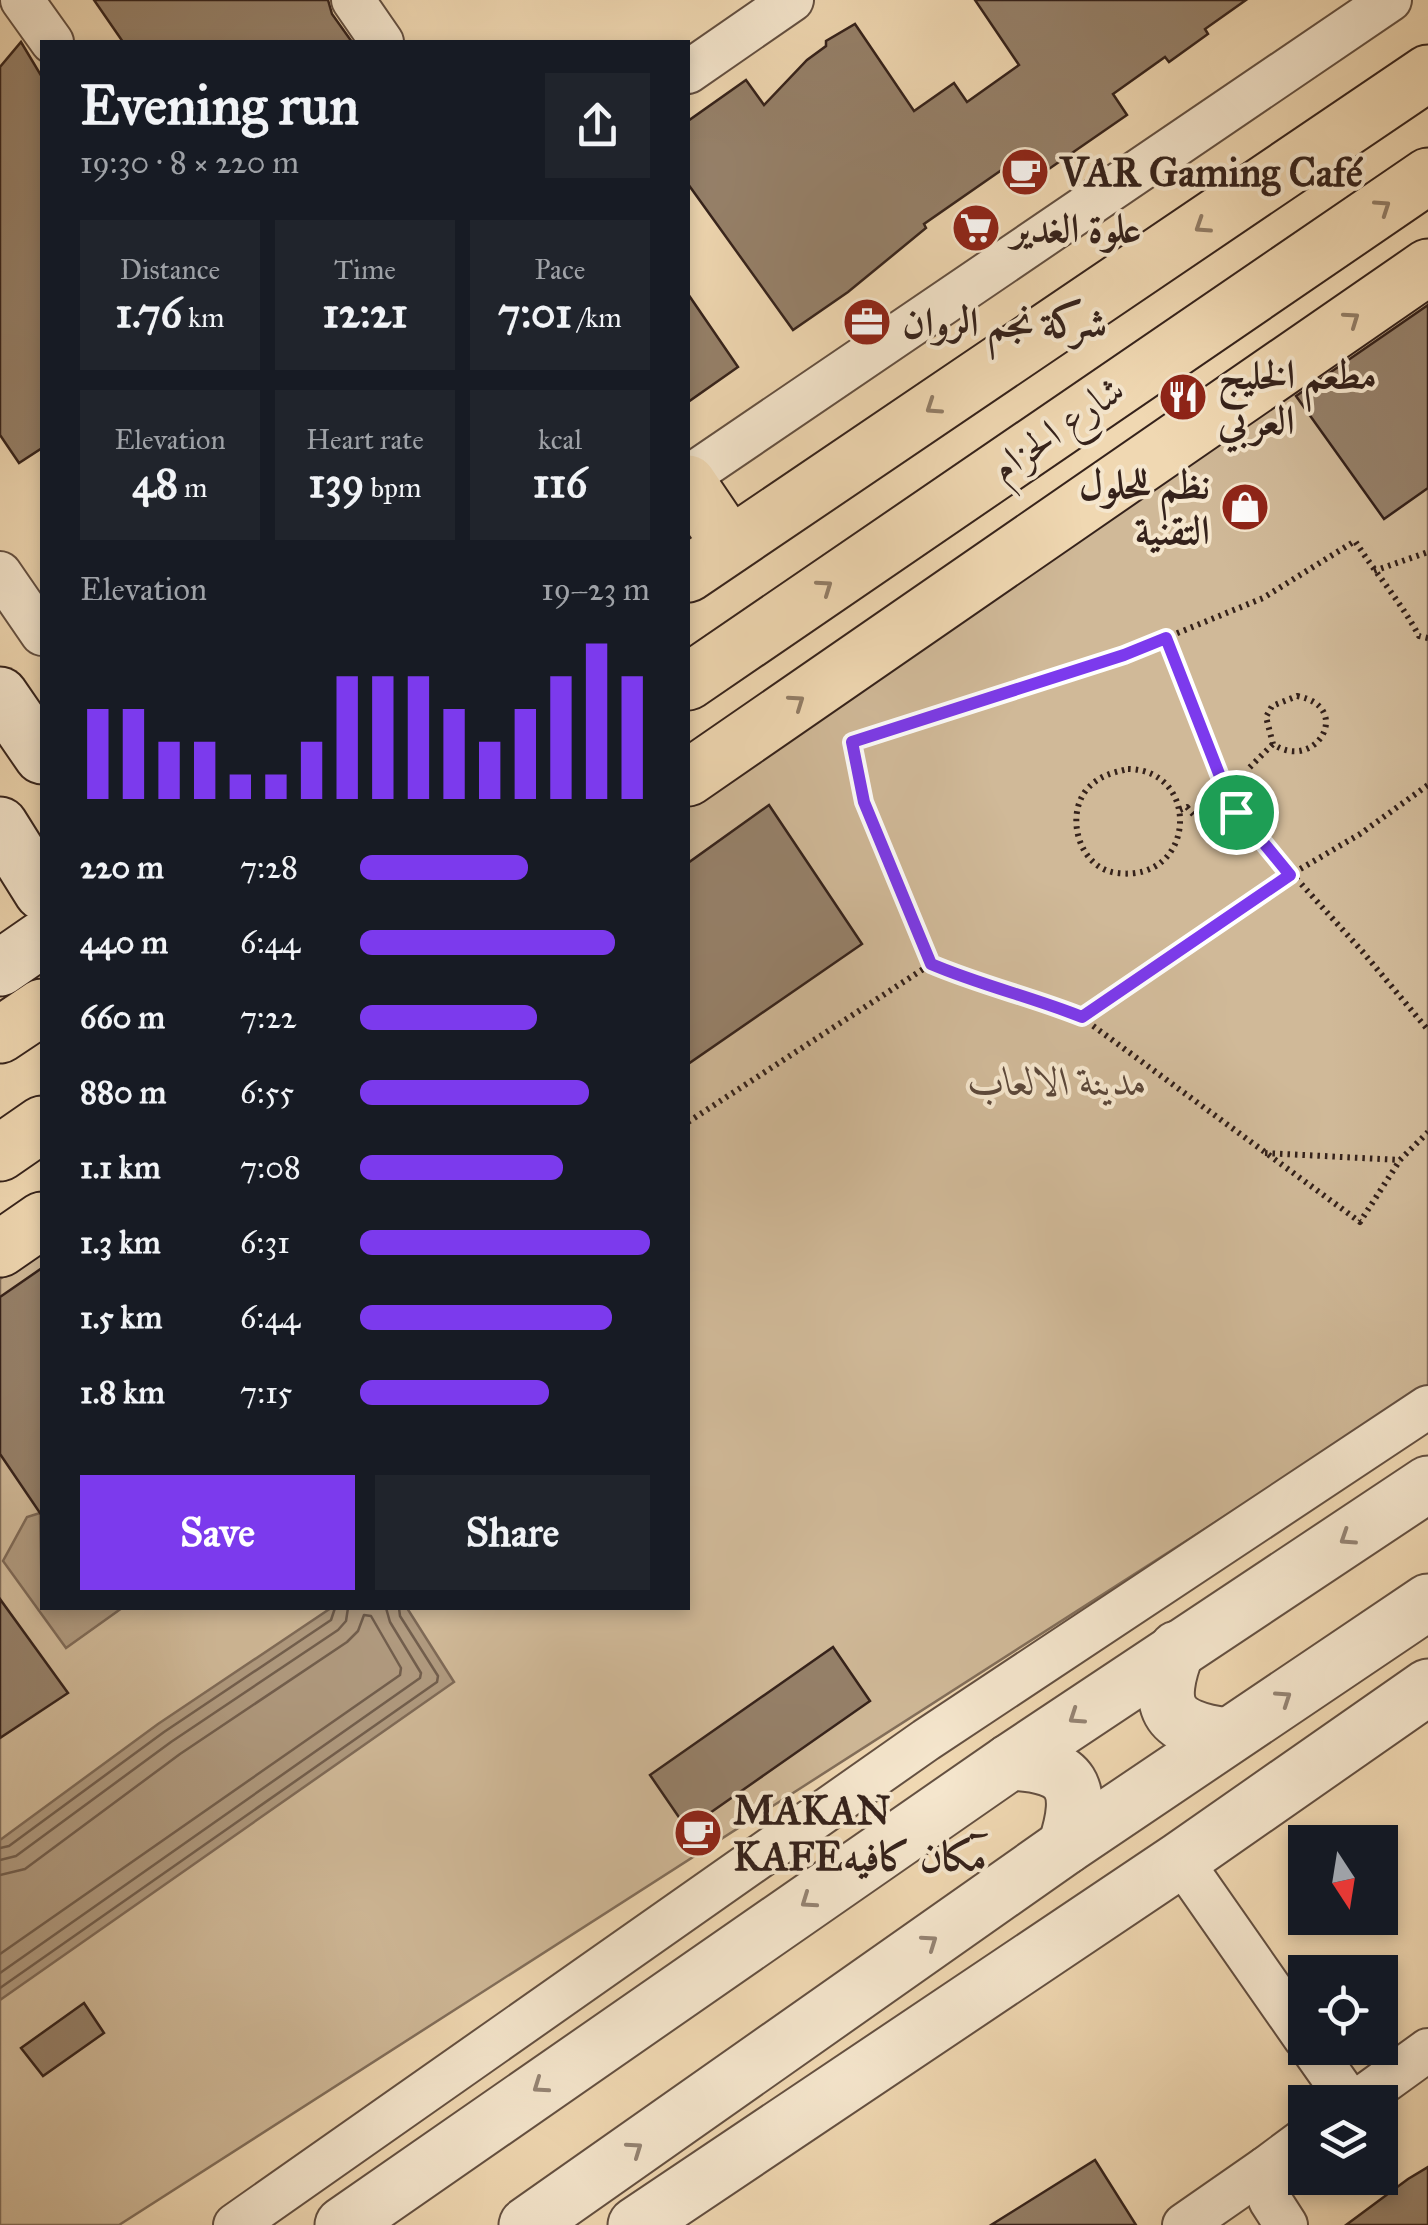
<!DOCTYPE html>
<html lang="en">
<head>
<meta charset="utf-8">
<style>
	body { margin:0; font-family:"IM FELL Great Primer",Amiri,serif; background:#20242c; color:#f1f3f6; height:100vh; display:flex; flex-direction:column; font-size:38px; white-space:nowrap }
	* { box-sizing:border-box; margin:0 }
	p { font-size:32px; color:#9ea1a6 }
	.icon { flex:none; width:55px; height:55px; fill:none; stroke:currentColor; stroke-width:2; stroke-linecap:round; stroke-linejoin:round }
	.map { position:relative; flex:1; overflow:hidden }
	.details { position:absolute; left:40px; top:40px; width:650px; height:1570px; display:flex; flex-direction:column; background:#171b24; border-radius:0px; box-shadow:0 5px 15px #0003 }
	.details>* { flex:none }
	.needle { width:65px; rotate:168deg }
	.buttons { position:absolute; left:1288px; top:1825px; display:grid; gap:20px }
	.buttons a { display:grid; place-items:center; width:110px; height:110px; border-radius:0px; background:#171b24; box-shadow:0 5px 15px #0003; font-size:50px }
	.pin { position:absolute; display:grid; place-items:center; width:85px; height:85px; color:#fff; margin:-42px; border:5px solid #fff; border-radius:50%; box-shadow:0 2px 10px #0007 }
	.round { display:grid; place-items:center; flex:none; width:105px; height:105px; border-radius:0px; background:#20242c }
	.headline { display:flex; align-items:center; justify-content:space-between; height:170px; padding:0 40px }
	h1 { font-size:55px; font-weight:700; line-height:75px }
	.figures { display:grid; grid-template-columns:repeat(3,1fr); gap:15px; height:170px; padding:10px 40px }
	.figures div { display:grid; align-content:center; border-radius:0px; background:#20242c; text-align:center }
	.figures b { font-size:42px; font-weight:700 }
	.figures small { font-size:28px; font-weight:400 }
	.figures p { font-size:28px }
	.chart { height:280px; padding:20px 40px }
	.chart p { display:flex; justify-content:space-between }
	.chart svg { width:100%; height:180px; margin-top:10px; stroke:#7c3aed; stroke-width:6 }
	.action { display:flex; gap:20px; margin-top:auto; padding:20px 40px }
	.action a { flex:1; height:115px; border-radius:0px; background:#7c3aed; color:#fff; font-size:40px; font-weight:700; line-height:115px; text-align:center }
	.action a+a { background:#20242c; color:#f1f3f6 }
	ul { padding:0 40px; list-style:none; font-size:32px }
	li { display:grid; grid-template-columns:160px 120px 1fr; align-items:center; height:75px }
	li i { height:25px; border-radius:12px; background:#7c3aed }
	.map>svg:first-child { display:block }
	.green { fill:#d0b998; stroke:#826e5a; stroke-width:2.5 }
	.water { fill:#b09a7f; stroke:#7f6a57; stroke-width:2.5 }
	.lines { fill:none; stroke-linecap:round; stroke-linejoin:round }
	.shore { stroke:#725e4d; stroke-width:2.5 }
	.building { fill:#96816a; stroke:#35221b; stroke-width:2.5 }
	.minor-casing { stroke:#645041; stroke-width:46 }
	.tertiary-casing { stroke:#645041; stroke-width:59 }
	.secondary-casing { stroke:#35221b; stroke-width:59 }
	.primary-casing { stroke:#35221b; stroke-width:59 }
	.path { stroke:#35221b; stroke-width:6; stroke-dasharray:2.5 5; stroke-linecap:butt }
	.minor { stroke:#f5e6cd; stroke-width:42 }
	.tertiary { stroke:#f5e6cd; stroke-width:55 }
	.secondary { stroke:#f5e6cd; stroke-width:55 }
	.primary { stroke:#f0d8b2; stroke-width:55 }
	.oneway { stroke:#927d66 }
	.oneway2 { stroke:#958474 }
	.route-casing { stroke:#fff; stroke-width:20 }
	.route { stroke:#7c3aed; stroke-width:12 }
	.labels { text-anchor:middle; stroke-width:8; stroke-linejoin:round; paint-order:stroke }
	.poi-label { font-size:40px; font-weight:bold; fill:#35221b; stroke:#f5e6cd; text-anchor:start }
	.street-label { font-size:40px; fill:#35221b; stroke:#f5e6cd }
	.park-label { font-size:40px; font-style:italic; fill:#5c483a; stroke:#f5e6cd }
</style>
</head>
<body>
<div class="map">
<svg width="1428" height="2225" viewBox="0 0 1428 2225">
	<rect width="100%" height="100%" fill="#f0d8b2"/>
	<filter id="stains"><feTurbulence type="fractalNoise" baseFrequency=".002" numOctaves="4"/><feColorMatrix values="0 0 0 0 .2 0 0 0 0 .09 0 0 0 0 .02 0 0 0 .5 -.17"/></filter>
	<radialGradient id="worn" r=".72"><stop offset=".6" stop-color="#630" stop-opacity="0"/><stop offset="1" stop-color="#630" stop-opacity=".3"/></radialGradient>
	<path class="green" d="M1428,291V1386L119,2225H0V1279L42,1249V1608H688V803Z"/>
	<g class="water">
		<path d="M40,1513L42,1608H122L66,1648L3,1561L27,1517Z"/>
		<path d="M331,1608H407L454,1682L0,2000V1840L158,1724Z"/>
	</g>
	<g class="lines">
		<g class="shore">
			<path d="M0,1848L9,1846L164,1732L331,1620L335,1608"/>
			<path d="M0,1860L16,1856L171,1742L338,1630L346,1621L348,1608"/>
			<path d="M0,1875L25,1869L180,1754L347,1642L358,1631L364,1615L371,1616L401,1668L400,1675L0,1954"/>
			<path d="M0,1973L420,1678L421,1673L390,1622L386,1608"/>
			<path d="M0,1988L437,1682L438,1676L400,1616L399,1608"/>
		</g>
	</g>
	<g class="building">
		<path d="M94,0H328L332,14L352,42H123Z"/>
		<path d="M975,0H1246L1205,29L1208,34L1169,62L1165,57L1113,94L1127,115L1030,182L1016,160L924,224L926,228L848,292L793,330L688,184V121L746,80L764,105L807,60L826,46V41L855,24L914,111L954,83L967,102L1019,65Z"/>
		<path d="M21,42L42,77V448L19,463L0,435V67Z"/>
		<path d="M688,294L738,367L688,402Z"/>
		<path d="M1428,305V488L1384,519L1296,396Z"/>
		<path d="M769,805L862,944L688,1064V863Z"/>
		<path d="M42,1268V1516L0,1454V1297Z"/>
		<path d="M0,1599L68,1693L0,1738Z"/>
		<path d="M833,1647L870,1701L687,1829L650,1775Z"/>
		<path d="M84,2003L104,2033L43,2076L21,2048Z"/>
		<path d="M1095,2160L1136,2225H991Z"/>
		<path d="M1428,2167V2225H1346L1408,2179Z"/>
	</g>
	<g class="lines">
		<g class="minor-casing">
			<g id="minor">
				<path d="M22,0L52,42"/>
				<path d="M353,0L382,42"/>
				<path d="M688,72L792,0"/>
				<path d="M688,477L1390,0"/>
				<path d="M0,573L42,634"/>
				<path d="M1180,1859L1305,2038"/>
				<path d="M1312,2048L1350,2102"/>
				<path d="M1356,2102L1428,2050"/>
				<path d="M235,2225L926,1740L1428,1407"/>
				<path d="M1184,2225L1266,2168"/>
				<path d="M1286,2225L1270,2200L1266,2168L1305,2139"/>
			</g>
		</g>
		<g class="tertiary-casing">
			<g id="tertiary">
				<path d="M1177,1649C1155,1706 1165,1728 1227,1736"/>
				<path d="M1010,1762C1074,1765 1085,1787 1066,1846"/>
				<path d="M343,2225L1010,1762L1428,1484"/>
				<path d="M527,2225L1066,1846L1428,1602"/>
				<path d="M636,2225L1180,1860L1428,1687"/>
			</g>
		</g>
		<g class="secondary-casing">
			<g id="secondary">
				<path d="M0,695L42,756"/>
				<path d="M0,825L42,892"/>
				<path d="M0,968L42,939"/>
			</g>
		</g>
		<g class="primary-casing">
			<g id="primary">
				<path d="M688,483L730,545"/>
				<path d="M688,574L1428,73"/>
				<path d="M688,682L1428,176"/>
				<path d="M688,778L1428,267"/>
				<path d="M0,1035L42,1007"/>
				<path d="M0,1153L42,1124"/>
				<path d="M0,1249L42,1220"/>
			</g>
		</g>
		<g class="path">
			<path d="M1374,571L1428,552"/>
			<path d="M1166,638L1236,812L1362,951L1428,1030"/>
			<path d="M1428,638L1419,636C1401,602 1376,574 1355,541L1263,598L1124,655L852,743L864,802L931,964C980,985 1032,996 1081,1017L1290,875L1360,834L1428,785"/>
			<path d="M1297,696C1355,707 1315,773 1273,744L1266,717L1272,706Z"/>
			<path d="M1128,769C1202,770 1196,883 1117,873C1080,869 1064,817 1087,789C1099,776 1111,773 1128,769Z"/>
			<path d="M1180,810L1187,807C1201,824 1209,831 1231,825L1249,768L1273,744"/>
			<path d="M1081,1017L1360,1222L1400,1160L1428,1132"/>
			<path d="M688,1122L931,964"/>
			<path d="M1265,1153L1400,1160"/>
		</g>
		<use href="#minor" class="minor"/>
		<use href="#tertiary" class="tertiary"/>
		<use href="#secondary" class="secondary"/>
		<use href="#primary" class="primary"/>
	</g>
	<defs><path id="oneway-chevron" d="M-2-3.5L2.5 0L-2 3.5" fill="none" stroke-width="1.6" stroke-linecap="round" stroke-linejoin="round" transform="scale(2.5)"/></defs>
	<g class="oneway">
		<use href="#oneway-chevron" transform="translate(1383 207) rotate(-34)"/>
		<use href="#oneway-chevron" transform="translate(1202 226) rotate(147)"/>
		<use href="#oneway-chevron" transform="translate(1352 319) rotate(-35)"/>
		<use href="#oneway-chevron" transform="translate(933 407) rotate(146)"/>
		<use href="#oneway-chevron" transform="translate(825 587) rotate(-35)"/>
		<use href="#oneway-chevron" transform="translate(797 702) rotate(-35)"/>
	</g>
	<g class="oneway2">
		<use href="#oneway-chevron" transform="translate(1347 1538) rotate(147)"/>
		<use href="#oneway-chevron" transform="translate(1284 1698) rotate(-34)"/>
		<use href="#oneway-chevron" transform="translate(1076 1717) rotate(146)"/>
		<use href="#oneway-chevron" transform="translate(808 1901) rotate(145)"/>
		<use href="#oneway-chevron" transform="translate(930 1942) rotate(-35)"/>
		<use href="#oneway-chevron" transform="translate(540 2086) rotate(145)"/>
		<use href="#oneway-chevron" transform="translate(635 2149) rotate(-35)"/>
	</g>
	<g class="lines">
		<g class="route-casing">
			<path id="route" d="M1166,638L1230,802L1290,875L1082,1017C1032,997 980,985 931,964L864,802L852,742L1124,655Z"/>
		</g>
		<use href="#route" class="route"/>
	</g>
	<defs>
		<g id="cafe-disc" transform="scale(2.5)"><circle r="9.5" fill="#8f2418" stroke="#f5e6cd"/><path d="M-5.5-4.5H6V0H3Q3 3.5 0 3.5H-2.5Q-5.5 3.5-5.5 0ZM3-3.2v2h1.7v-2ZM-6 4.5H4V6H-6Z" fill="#fff"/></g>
		<g id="supermarket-disc" transform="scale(2.5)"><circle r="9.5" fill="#8f2418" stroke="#f5e6cd"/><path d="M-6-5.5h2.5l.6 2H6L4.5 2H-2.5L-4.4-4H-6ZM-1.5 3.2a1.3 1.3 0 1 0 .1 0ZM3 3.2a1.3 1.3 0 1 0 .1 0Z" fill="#fff"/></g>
		<g id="office-disc" transform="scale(2.5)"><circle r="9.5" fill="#8f2418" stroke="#f5e6cd"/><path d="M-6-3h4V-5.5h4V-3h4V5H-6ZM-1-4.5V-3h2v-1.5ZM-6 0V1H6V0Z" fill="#fff"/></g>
		<g id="restaurant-disc" transform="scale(2.5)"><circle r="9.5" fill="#8f2418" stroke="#f5e6cd"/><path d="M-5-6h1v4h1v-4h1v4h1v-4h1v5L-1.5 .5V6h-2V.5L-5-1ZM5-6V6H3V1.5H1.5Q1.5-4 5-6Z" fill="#fff"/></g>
		<g id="shop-disc" transform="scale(2.5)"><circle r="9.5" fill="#8f2418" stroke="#f5e6cd"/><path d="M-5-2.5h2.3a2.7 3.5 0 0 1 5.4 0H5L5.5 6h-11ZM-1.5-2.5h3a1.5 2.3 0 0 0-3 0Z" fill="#fff"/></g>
	</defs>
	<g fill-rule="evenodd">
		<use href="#cafe-disc" x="1025" y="172"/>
		<use href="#supermarket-disc" x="976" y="228"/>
		<use href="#office-disc" x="867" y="322"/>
		<use href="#restaurant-disc" x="1183" y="397"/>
		<use href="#shop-disc" x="1245" y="507"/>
		<use href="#cafe-disc" x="698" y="1833"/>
	</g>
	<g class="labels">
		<g class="poi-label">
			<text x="1060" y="186">VAR Gaming Café</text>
			<text x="1011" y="242">علوة الغدير</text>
			<text x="902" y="336">شركة نجم الروان</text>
			<text x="1218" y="388">مطعم الخليج<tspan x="1218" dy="46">العربي</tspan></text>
			<text x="1210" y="498" text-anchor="end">نظم للحلول<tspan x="1210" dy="46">التقنية</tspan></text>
			<text x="733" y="1824">MAKAN<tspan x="733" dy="46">KAFEمٓكان كافيه</tspan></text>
		</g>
		<g class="street-label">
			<text transform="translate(1057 428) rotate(-35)" y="14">شارع الحزام</text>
		</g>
		<g class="park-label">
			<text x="1058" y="1095">مدينة الالعاب</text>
		</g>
	</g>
	<rect width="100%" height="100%" filter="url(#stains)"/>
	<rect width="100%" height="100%" fill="url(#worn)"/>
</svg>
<div class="buttons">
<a><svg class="needle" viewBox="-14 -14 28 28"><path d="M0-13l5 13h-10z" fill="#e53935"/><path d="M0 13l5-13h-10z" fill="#9ea1a6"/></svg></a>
<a><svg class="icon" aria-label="locate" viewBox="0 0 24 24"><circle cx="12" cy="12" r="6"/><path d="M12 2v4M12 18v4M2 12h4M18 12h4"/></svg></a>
<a><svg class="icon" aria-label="layers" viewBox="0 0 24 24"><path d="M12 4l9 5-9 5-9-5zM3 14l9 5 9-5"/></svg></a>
</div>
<div class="pin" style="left:1236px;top:812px;background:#1e9e55"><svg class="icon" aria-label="arrive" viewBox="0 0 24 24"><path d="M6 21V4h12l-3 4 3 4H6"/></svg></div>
<section class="details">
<div class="headline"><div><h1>Evening run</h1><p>19:30 · 8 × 220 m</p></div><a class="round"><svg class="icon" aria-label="share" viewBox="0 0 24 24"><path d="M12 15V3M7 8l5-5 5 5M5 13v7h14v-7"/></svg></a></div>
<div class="figures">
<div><p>Distance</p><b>1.76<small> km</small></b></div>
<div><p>Time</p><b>12:21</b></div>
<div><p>Pace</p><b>7:01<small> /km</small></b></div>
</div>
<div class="figures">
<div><p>Elevation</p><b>48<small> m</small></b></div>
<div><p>Heart rate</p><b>139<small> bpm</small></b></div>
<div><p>kcal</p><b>116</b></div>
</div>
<div class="chart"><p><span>Elevation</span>19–23 m</p>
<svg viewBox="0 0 160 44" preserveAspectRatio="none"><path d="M5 44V22M15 44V22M25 44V30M35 44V30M45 44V38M55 44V38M65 44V30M75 44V14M85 44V14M95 44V14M105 44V22M115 44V30M125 44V22M135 44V14M145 44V6M155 44V14"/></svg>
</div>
<ul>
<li><b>220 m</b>7:28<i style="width:58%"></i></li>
<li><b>440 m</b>6:44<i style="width:88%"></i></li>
<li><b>660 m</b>7:22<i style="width:61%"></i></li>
<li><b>880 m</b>6:55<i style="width:79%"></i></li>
<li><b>1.1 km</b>7:08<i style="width:70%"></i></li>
<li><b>1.3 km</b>6:31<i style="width:100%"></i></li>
<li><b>1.5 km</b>6:44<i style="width:87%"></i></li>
<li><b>1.8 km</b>7:15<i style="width:65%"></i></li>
</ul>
<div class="action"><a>Save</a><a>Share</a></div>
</section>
</div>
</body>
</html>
